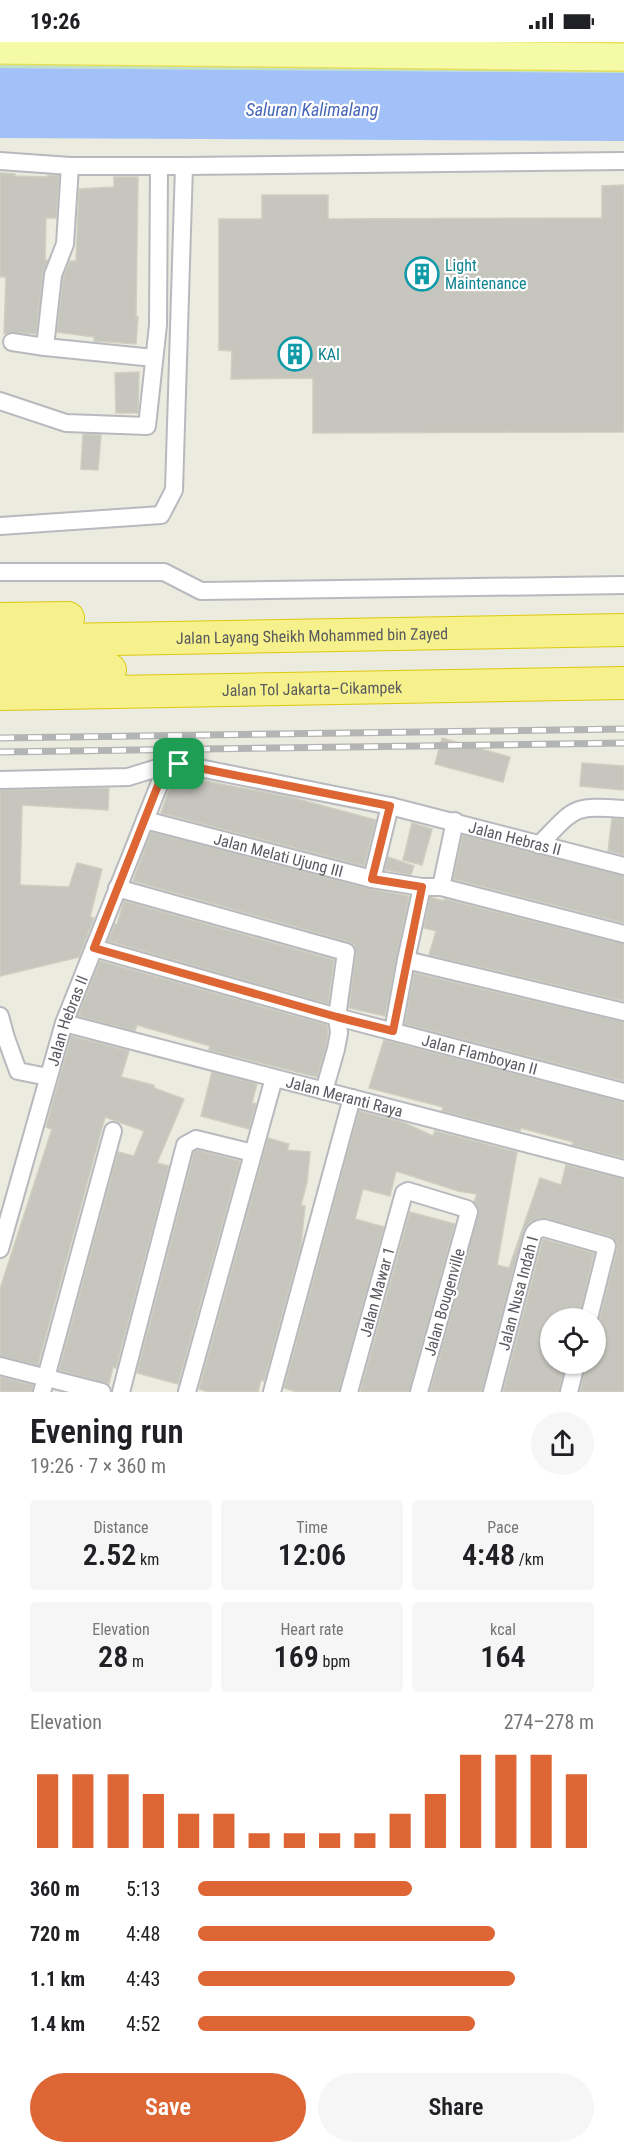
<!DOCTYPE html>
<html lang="en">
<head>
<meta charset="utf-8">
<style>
	body { margin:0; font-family:"Roboto Condensed",sans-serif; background:#f6f6f6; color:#202124; height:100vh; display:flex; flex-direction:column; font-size:22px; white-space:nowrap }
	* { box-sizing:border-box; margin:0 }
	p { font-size:20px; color:#757577 }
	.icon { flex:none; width:33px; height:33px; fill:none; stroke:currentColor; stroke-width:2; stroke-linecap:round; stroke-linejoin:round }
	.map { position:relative; height:1350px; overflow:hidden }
	.details { display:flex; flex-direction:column; background:#fff; flex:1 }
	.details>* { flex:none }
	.fabs { position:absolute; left:540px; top:1266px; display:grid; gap:12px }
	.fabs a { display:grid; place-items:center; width:66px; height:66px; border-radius:50%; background:#fff; box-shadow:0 2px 4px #0004; font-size:30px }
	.pin { position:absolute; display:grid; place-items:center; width:51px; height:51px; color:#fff; margin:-26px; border-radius:12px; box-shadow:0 3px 9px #0006 }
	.round { display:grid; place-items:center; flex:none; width:63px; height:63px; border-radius:32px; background:#f6f6f6 }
	.summary { display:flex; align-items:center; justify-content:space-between; height:102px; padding:0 30px }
	h1 { font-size:33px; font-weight:600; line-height:45px }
	.metrics { display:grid; grid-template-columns:repeat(3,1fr); gap:9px; height:102px; padding:6px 30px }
	.metrics div { display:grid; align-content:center; border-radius:6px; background:#f6f6f6; text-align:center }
	.metrics b { font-size:30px; font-weight:600 }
	.metrics small { font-size:16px; font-weight:400 }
	.metrics p { font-size:16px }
	.chart { height:168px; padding:12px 30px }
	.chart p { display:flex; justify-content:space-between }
	.chart svg { width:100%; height:108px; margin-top:6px; stroke:#de6534; stroke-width:6 }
	.action { display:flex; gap:12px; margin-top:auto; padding:12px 30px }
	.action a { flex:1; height:69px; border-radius:36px; background:#de6534; color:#fff; font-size:24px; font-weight:600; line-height:69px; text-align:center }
	.action a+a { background:#f6f6f6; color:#202124 }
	ul { padding:0 30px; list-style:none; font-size:20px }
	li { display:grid; grid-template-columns:96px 72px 1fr; align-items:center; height:45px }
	li i { height:15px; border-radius:8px; background:#de6534 }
	.status { display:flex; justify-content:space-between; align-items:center; height:42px; padding:0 30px; background:#fff; direction:ltr }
	.status svg { height:16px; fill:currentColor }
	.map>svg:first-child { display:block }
	.green { fill:#bde2c5 }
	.water { fill:#a2c1f9 }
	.building { fill:#c6c5be; stroke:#cfcebf; stroke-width:1.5 }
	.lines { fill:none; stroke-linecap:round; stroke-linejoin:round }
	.minor-casing { stroke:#b8b9be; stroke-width:20 }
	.primary-casing { stroke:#e8de5c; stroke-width:30 }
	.motorway-casing { stroke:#ddc90e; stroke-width:34 }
	.minor { stroke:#fff; stroke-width:16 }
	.primary { stroke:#f5faa7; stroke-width:27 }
	.motorway { stroke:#f6f18c; stroke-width:32 }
	.rail-casing { stroke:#b3b4b4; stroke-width:7 }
	.rail { stroke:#fff; stroke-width:4.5; stroke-dasharray:14; stroke-linecap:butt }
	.route-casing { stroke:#fff; stroke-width:12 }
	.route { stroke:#de6534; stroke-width:8 }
	.labels { text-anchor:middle; stroke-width:4.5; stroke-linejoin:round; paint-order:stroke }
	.culture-label { font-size:16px; fill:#0d838f; stroke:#fff; text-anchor:start }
	.street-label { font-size:16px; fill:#595b60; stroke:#fff }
	.water-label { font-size:18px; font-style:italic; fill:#4767ba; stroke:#fff }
</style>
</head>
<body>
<div class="status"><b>19:26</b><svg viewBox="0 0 49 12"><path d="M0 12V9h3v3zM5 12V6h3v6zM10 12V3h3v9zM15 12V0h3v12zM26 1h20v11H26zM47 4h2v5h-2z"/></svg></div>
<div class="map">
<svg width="624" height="1350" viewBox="0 0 624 1350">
	<rect width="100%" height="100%" fill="#ebebe0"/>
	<path class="green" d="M0,8L624,15V31L0,26Z"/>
	<path class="water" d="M0,26L624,31V99L0,96Z"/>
	<g class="building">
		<path d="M0,131L15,132V134L48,135V133L59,134L56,176H46L45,218H48L43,232L36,292L13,290L4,292L6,235H0Z"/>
		<path d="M114,135H138L136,274L138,275L136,302L94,299V295L57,290L63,236L70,219H76L79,147L114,145Z"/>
		<path d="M624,143V390L313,391V336L231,337L232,309L219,308V177H262V153H328V177L602,176V144Z"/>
		<path d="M139,330L138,371H116L115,331Z"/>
		<path d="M83,392L101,393L98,428L81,427Z"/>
		<path d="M442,696L510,715L503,740L435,722Z"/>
		<path d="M582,721L624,724V748L580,744Z"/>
		<path d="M174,733L294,756L376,778L364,824L161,771Z"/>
		<path d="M109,746L108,768L22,763L20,843L69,845L77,821L102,827L90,875L94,876L79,915L0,934V748Z"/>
		<path d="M612,777H624V813L608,809Z"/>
		<path d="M412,781L432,787L422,823L403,818Z"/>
		<path d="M151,790L370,847L409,854L385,974L349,966L356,911L354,903L349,900L133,839Z"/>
		<path d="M463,793L624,834V881L453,837Z"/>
		<path d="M388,815L414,824L411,833L385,828Z"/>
		<path d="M430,855L444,859V857L624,902V959L429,913L436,889L424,886Z"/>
		<path d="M124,859L334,918L328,962L108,899L115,882H117Z"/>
		<path d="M100,919L327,983L328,991L326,1005L317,1035L209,1008L210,1004L137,983L135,989L78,974Z"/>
		<path d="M414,931L624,980V1039L405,982Z"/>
		<path d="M71,994L129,1009L121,1035L154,1043V1046L184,1057L157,1121L169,1124L116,1326L113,1325L109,1342L59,1328L118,1110L134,1114L144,1089L105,1075L38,1323L0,1314V1247L52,1087L46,1085Z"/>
		<path d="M384,998L624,1060V1116L572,1103L573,1100L521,1086L520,1089L442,1069L443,1065L369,1046Z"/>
		<path d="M212,1030L257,1042L252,1061L256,1062L249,1087L201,1074Z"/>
		<path d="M359,1069L405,1081L433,1094L435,1089L517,1110L497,1223L509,1226L540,1136L561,1143L566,1123L624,1137V1350H580L586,1322H596V1284L599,1279L617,1207V1201L610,1194L543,1176L530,1180L523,1191L482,1350H430L479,1169L474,1160L477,1152L458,1149L396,1129L390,1154L363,1147L355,1177L384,1185L339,1350H297L284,1346Z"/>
		<path d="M268,1096L289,1102L287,1108L310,1110L307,1140L301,1163L305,1164L301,1204L264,1339L261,1338L258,1350H209L199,1347Z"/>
		<path d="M197,1108L240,1119L178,1342L137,1331L194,1110Z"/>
		<path d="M410,1170L455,1182L409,1350H360Z"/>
		<path d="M543,1197L594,1211L579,1276H550V1322H565L559,1350H503Z"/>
		<path d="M0,1335L33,1343L32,1350H0Z"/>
	</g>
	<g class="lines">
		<g class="minor-casing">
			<g id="minor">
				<path d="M0,119L70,124H184L624,119"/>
				<path d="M12,300L45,305L154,316"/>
				<path d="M45,305L53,233L65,202L70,124"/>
				<path d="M0,359L66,381L147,384L158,283L159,124"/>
				<path d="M0,484L161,473L174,448L184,124"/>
				<path d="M0,530H164L201,549L624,543"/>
				<path id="s1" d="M0,738L128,735L167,723L179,722L390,764L624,824"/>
				<path id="s2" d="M145,778L372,837L422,845H441L624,892"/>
				<path d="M539,803C575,766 571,763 624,767"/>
				<path d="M372,837L390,764"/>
				<path d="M441,845L455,779"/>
				<path d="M117,846L346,910L337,975L339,991L336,1007L324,1049"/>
				<path id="s3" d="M94,906L337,975L624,1050"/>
				<path d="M406,918L624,970"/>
				<path d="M0,974L6,996L18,1029L48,1035"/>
				<path id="s4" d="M64,981L624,1127"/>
				<path d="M393,989L406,918L422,845"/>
				<path id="s5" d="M0,1207L64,981L167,723"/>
				<path d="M0,1324L102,1350"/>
				<path d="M42,1350L113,1089"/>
				<path d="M121,1350L185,1103L196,1097L253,1111"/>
				<path d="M187,1350L274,1036"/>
				<path d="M272,1350L352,1056"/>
				<path id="s6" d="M349,1350L404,1151L408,1149L467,1167L469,1170L419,1350"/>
				<path id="s7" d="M492,1350L531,1200C533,1192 534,1187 544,1186L607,1204L589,1276"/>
				<path d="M569,1350L576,1322"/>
			</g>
		</g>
		<g class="primary-casing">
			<path id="primary" d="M0,8L624,15"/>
		</g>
		<g class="motorway-casing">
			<g id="motorway">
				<path d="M0,577L68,576"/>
				<path id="s8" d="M0,599L624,588"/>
				<path d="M0,630L110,628"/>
				<path id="s9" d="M0,652L624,641"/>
			</g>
		</g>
		<use href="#minor" class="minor"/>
		<use href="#primary" class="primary"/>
		<use href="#motorway" class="motorway"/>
		<g class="rail-casing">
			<g id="rail">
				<path d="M0,696L624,687"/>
				<path d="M0,710L624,701"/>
			</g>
		</g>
		<use href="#rail" class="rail"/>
	</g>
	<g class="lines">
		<g class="route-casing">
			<path id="route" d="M179,722L390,764L372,837L422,845L393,989L337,975L94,906L166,723Z"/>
		</g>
		<use href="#route" class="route"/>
	</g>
	<defs>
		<g id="building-ring" transform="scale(1.725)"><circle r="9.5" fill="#fff" stroke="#0f9aa8" stroke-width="1.5"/><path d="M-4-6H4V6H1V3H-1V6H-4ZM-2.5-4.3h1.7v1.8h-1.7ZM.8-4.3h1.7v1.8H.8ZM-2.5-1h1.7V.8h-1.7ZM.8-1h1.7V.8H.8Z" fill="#0f9aa8"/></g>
	</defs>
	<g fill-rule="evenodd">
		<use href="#building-ring" x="422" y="232"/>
		<use href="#building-ring" x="295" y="312"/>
	</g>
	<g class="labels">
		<g class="culture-label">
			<text x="445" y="229">Light<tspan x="445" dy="18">Maintenance</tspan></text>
			<text x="318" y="318">KAI</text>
		</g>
		<g class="street-label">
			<text dy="6" stroke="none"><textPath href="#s8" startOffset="312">Jalan Layang Sheikh Mohammed bin Zayed</textPath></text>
			<text dy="6" stroke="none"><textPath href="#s9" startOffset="312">Jalan Tol Jakarta–Cikampek</textPath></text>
			<text dy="6" stroke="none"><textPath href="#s1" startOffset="525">Jalan Hebras II</textPath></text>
			<text dy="6" stroke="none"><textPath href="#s2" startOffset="138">Jalan Melati Ujung III</textPath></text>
			<text dy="6" stroke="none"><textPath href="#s5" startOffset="238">Jalan Hebras II</textPath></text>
			<text dy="6" stroke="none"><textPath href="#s3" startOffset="400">Jalan Flamboyan II</textPath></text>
			<text dy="6" stroke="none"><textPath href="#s4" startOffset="290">Jalan Meranti Raya</textPath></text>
			<text dy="6" stroke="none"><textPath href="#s6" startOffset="104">Jalan Mawar 1</textPath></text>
			<text dy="6" stroke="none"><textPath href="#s7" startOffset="102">Jalan Nusa Indah I</textPath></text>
			<text transform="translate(444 1260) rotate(-74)" y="6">Jalan Bougenville</text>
		</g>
		<g class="water-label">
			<text x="312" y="74">Saluran Kalimalang</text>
		</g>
	</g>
</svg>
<div class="fabs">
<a><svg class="icon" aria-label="locate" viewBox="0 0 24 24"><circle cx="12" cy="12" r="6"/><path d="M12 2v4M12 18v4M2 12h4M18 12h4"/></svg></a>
</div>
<div class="pin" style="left:179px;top:722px;background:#1e9e55"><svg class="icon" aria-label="arrive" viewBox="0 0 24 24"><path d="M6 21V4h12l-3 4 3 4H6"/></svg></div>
</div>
<section class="details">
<div class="summary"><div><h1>Evening run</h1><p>19:26 · 7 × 360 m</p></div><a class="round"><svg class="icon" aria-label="share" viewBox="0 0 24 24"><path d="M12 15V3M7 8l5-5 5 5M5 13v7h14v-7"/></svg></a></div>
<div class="metrics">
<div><p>Distance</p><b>2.52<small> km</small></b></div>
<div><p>Time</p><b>12:06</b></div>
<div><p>Pace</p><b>4:48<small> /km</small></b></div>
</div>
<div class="metrics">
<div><p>Elevation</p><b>28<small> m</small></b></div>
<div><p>Heart rate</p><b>169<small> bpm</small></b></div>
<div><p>kcal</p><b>164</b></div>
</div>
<div class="chart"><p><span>Elevation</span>274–278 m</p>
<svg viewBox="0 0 160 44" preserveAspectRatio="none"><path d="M5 44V14M15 44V14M25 44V14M35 44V22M45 44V30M55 44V30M65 44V38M75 44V38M85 44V38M95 44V38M105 44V30M115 44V22M125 44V6M135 44V6M145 44V6M155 44V14"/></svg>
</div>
<ul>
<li><b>360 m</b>5:13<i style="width:54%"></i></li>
<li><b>720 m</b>4:48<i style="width:75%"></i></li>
<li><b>1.1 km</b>4:43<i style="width:80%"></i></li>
<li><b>1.4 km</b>4:52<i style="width:70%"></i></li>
</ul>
<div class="action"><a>Save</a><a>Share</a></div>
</section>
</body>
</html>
